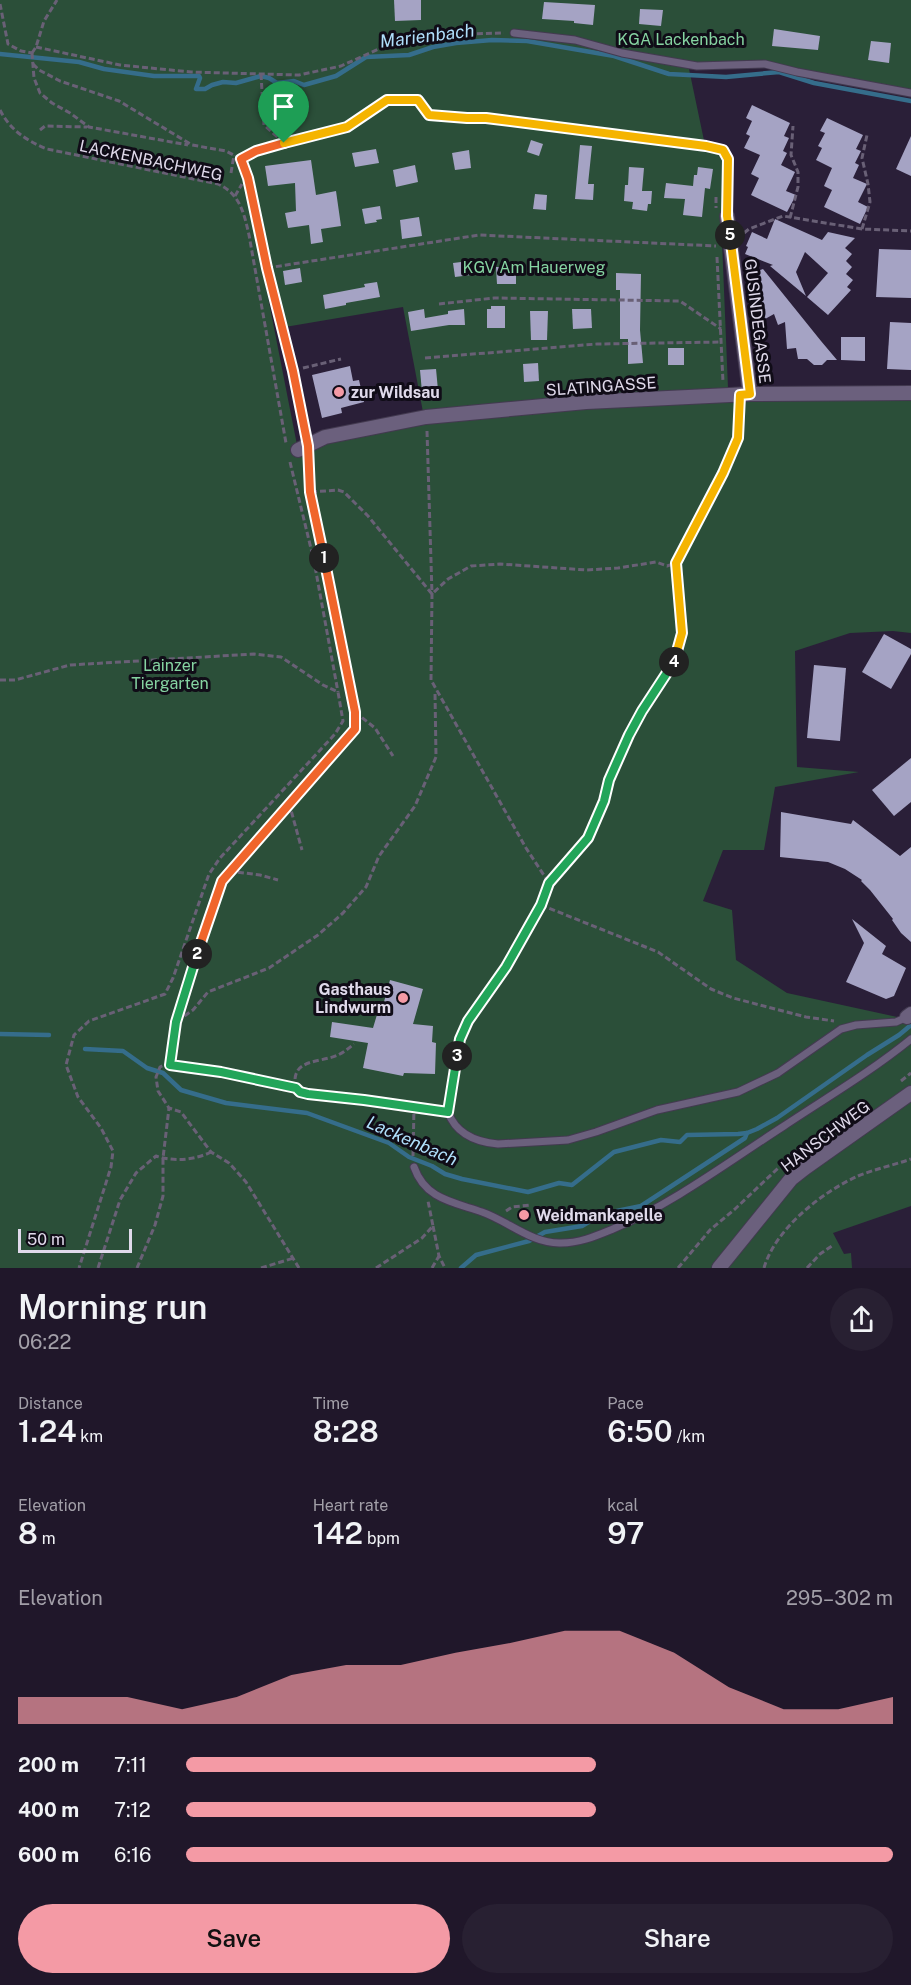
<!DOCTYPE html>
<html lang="en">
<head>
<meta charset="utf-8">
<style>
	body { margin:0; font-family:"Public Sans",sans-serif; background:#282032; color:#f1f3f6; height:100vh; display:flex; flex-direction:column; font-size:22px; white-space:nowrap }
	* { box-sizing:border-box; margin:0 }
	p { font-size:20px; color:#a29fa8 }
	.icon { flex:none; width:33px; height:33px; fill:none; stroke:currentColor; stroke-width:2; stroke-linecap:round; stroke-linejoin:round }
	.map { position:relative; height:1268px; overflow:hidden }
	.panel { display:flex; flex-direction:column; background:#20172a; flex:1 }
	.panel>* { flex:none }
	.scale { position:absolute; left:18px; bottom:15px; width:114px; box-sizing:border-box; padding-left:6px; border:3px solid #e0daeb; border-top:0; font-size:16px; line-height:21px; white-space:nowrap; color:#e0daeb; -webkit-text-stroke:4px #100c17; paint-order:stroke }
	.pin { position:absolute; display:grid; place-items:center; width:51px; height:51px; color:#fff; margin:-62px -26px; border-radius:50% 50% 50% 0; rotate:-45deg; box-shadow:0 0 6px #0007 }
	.pin .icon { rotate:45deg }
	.km { position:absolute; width:30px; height:30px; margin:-15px; border-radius:50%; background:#222; color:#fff; font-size:16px; line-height:30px; text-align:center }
	.round { display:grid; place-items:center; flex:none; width:63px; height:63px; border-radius:32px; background:#282032 }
	.summary { display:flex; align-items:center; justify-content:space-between; height:102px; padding:0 18px }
	h1 { font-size:33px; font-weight:600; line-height:45px }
	.metrics { display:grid; grid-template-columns:repeat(3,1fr); gap:9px; height:102px; padding:6px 18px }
	.metrics div { display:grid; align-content:center }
	.metrics b { font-size:30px; font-weight:600 }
	.metrics small { font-size:16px; font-weight:400 }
	.metrics p { font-size:16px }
	.chart { height:168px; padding:12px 18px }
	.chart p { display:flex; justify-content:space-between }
	.chart svg { width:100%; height:108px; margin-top:6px; fill:#f49aa5; opacity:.7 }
	.button { display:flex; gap:12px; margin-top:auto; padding:12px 18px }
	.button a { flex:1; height:69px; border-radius:36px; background:#f49aa5; color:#111; font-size:24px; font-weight:600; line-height:69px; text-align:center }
	.button a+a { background:#282032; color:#f1f3f6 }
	ul { padding:0 18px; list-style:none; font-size:20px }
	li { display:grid; grid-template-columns:96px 72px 1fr; align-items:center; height:45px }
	li i { height:15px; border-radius:8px; background:#f49aa5 }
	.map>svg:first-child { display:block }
	.green { fill:#2b4f39; fill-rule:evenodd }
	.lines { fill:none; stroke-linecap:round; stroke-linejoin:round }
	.stream { stroke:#356d8b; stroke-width:4.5 }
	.building { fill:#a5a3c4 }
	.service-casing { stroke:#433a50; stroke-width:9 }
	.minor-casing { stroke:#433a50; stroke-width:16 }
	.path { stroke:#696076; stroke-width:3; stroke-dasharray:6 3; stroke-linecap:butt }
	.service { stroke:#6b607d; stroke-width:7 }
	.minor { stroke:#6b607d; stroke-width:14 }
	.split-1-casing { stroke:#fff; stroke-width:12 }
	.split-2-casing { stroke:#fff; stroke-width:12 }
	.split-3-casing { stroke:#fff; stroke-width:12 }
	.split-4-casing { stroke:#fff; stroke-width:12 }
	.split-5-casing { stroke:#fff; stroke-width:12 }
	.split-6-casing { stroke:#fff; stroke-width:12 }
	.split-1 { stroke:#f0652b; stroke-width:8 }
	.split-2 { stroke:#f0652b; stroke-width:8 }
	.split-3 { stroke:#22a559; stroke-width:8 }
	.split-4 { stroke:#22a559; stroke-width:8 }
	.split-5 { stroke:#f5b400; stroke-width:8 }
	.split-6 { stroke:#f5b400; stroke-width:8 }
	.poi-dot { fill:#f49aa5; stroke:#100c17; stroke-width:2 }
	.labels { text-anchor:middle; stroke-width:6; stroke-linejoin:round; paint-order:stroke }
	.park-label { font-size:16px; fill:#86d4a2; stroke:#100c17 }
	.street-label { font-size:16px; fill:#e0daeb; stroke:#100c17 }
	.poi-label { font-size:16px; font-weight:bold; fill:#e0daeb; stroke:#100c17; text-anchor:start }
	.water-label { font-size:18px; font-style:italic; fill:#afdffb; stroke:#100c17 }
</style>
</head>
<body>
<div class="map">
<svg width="911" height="1268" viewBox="0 0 911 1268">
	<rect width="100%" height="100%" fill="#2a1f38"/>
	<path class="green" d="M0,0H911V95L765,67L689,69L706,150L721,153L724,157L722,241L728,388L759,390L911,389V633L893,631L850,633L795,651L797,767L859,772L775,787L764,850H723L703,901L732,910L736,960L787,993L911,1020V1206L833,1233L844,1254L851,1253L852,1268H0ZM247,161L269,265L285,327L403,307L423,412L323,432L300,440L303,453L298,450L245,180Z"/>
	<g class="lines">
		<g class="stream">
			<path d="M0,54L79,62L104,69L154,76H199L200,78L196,89H205L212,85L223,82L236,83L261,76L269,78L277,83L294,81L304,85L336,76L366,57L409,55L433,47L456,43L492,40L527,41L614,56L669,74L726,77L779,72L814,83L911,101"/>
			<path d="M0,1034L49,1035"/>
			<path d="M85,1049L123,1051L147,1068L163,1073L181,1090L226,1103L307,1113L389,1143L409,1157L432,1166L445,1174L462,1179L528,1192L559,1183L572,1185L614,1152L661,1140L680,1142L687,1135L738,1134L747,1133L757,1129L777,1118L867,1055L899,1035L911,1025"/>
			<path d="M461,1268L476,1255L529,1241L545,1232L582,1226L602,1214L641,1206L745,1138L747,1133"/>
		</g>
	</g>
	<g class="building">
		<path d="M394,0H421V20L395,21Z"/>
		<path d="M544,2L595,5L593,25L574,23V21L542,19Z"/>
		<path d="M640,9L663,10L661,26L639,24Z"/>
		<path d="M774,29L820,36L818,50L772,46Z"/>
		<path d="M871,41L891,43L889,63L868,60Z"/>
		<path d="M752,105L790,123L784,136L789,138L783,151L787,153L781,165L795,172L786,191L796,195L787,212L751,195L759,178L751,174L760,155L744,148L750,136L746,134L752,121L746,118Z"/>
		<path d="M827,118L863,135L856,149L861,151L855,163L859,165L853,178L867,184L858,202L868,207L860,224L824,207L832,190L824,186L832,168L816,160L822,148L818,146L825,133L820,131Z"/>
		<path d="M911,136V176L896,169Z"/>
		<path d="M531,140L543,144L539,156L527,152Z"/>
		<path d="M580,145L592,146L588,184H594L593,200L575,199Z"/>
		<path d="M376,149L379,163L355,167L352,153Z"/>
		<path d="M469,150L471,168L455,170L452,153Z"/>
		<path d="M311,160L316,195L336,191L341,226L321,229L323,242L311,244L309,225L288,228L285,213L296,211L295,183L268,186L265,166Z"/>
		<path d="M415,165L418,182L396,187L393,170Z"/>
		<path d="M629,167L644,168L642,191H652L651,204H648L647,211L632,209L633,202L624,201L625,185H628Z"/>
		<path d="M698,167L713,169L710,189L705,188L702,217L683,215L685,199L664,198L666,183L693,186L694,175H697Z"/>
		<path d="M535,194L547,195L546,210L533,209Z"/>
		<path d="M380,206L382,219L376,220L377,222L365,224L362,209Z"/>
		<path d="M419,217L422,236L402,239L400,220Z"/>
		<path d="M775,219L822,240L828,232L855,238L845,248L852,254L846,261L852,267L846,274L853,280L847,287L851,290L828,315L807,297L828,273L805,252L796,272L806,296L770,266L773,265L745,254L748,247L746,246L752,232L767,239Z"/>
		<path d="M879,249L911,250V298L876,297Z"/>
		<path d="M469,261L471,275L455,277L453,263Z"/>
		<path d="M496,267H516V284H497Z"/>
		<path d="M300,268L302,282L285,285L283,271Z"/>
		<path d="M763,269L821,341L837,360H827L822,365H814L807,359H798L796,348L787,349L785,322L778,325L774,314L765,319L762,313L759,314L752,296L757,294L749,274Z"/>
		<path d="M616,273L641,274L640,330L643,363L628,364V339H620V290H616Z"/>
		<path d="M377,282L380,297L346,303V305L325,309L323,295L365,287L364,284Z"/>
		<path d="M491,306H505V328H487V309H491Z"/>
		<path d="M424,309L425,318L448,314V311L464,309L465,325H449L411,331L408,312Z"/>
		<path d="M572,309H591L592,328L573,329Z"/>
		<path d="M530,311H548L547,340H531Z"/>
		<path d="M890,322L911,323V370L887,369Z"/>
		<path d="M841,337H865V361L841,360Z"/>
		<rect x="668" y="348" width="16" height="17"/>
		<path d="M538,363L539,381L524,382L523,364Z"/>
		<path d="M350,366L353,381L359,380L364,402L341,408L342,413L322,418L312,375Z"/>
		<path d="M436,369L438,390L422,392L420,370Z"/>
		<path d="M884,634L911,649V654L891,689L862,672Z"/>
		<path d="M814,665L846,668L840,741L807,738Z"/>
		<path d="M911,758V802L894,816L872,790Z"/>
		<path d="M781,812L851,824L853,820L900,856L911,847V942L901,933L892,920L893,919L870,890L861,881L862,880L845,869L828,862L780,857Z"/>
		<path d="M852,919L886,946L882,954L906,968L894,996L886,999L846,982L864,943Z"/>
		<path d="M390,980L423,989L413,1024L433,1026L432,1042L436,1043L435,1074L404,1073L403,1076L363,1068L368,1043L330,1037L332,1022L373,1028L379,1008L382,1009Z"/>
	</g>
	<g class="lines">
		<g class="service-casing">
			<g id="service">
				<path d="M514,33L575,40L622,53L697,66L765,64L797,72L911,93"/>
				<path d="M293,371L307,445"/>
				<path d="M487,994L468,1021L460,1039L448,1112C456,1134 475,1142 498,1144L568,1140L596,1132L657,1110L738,1092L778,1073L841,1029L856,1025L896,1022L907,1017"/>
				<path d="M414,1167C425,1199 453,1202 482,1212C508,1221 532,1244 561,1243C580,1243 596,1236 613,1229C674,1203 728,1162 784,1126C826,1098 872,1071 911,1039"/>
			</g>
		</g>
		<g class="minor-casing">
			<g id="minor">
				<path d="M727,216L750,394"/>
				<path d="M298,450L325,437L426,417L586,402L750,394L911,393"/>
				<path d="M907,1017L911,1014"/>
				<path d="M719,1268L791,1179L805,1168L911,1093"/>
			</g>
		</g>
		<g class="path">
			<path d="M0,4L8,44L21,51L32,53"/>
			<path d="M36,47L120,65L191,72L299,75L341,66L399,40L470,34L504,33"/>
			<path d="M32,53L34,78L40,93L52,103L70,113L89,127L188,145"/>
			<path d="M32,53L36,47L44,21L57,0"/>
			<path d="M33,64L39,70L60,81L119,101L192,145L226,151L241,159L248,178L267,268L290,361"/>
			<path d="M261,74L264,125L284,143"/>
			<path d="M0,110C10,130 27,141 47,149L218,184C240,194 244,213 249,235L286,443"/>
			<path d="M40,130L45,126L87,127"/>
			<path d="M241,159L256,151L347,127L387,100H418L429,115L467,118H486L706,146L723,150L728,159L727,202"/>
			<path d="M231,173L234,155"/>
			<path d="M235,196L242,184"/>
			<path d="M716,197V208"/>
			<path d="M790,218L798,187V172L791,155L793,126"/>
			<path d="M862,229L870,202L868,184L862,158L867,135"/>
			<path d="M744,233L749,229L783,216L862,229L911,231"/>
			<path d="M717,257L723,382"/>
			<path d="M267,268L479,235L716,246"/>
			<path d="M439,304L494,298L680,301L721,329"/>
			<path d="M425,358L597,344L721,342"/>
			<path d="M303,368L341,359"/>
			<path d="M427,431L432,594L431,680L526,848L549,883L588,838L604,801L609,780L629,735L642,712L672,667L682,633L677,563L723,473L738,438L739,408"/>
			<path d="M290,462L314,561L338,692"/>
			<path d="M311,492L338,490L344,492L368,516L432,594L448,579L471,566L500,564L587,570L618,568L656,562L667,566L676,563"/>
			<path d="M0,680H15L70,665L254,654L281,657L323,685L338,692L343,721L335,734L220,858L209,874L173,978L165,994L89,1021L74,1035L66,1065L78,1097L101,1128L113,1151L111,1167L79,1268"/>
			<path d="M355,712L375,728L393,756"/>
			<path d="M289,803L302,850"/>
			<path d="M229,871L260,875L278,880"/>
			<path d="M541,905L658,952L711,989L733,998L806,1017L834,1021"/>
			<path d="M492,986L541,905L549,883"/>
			<path d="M177,1021L193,1010L208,992L269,968L318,935L343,913L366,887L379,856L415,806L436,757L435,692"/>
			<path d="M170,1065L176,1022L222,881L355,729V712L311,492L307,459"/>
			<path d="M901,1081L911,1073"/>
			<path d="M296,1088C289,1058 321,1063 338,1055C344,1052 349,1048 354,1044"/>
			<path d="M413,1156L414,1107"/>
			<path d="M506,1211L512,1207L530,1205"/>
			<path d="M433,1226L439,1256L445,1268"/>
			<path d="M98,1268L120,1200L136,1173L156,1156C174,1162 195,1160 211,1152"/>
			<path d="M137,1268L155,1225L163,1196V1158L169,1108"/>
			<path d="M261,1268L294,1258"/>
			<path d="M299,1268L246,1182L229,1163L211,1152L181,1112L169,1108L158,1091L156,1077L160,1067L164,1065H170L221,1072L296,1088L300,1092L308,1094L364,1100L440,1110"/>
			<path d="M376,1268L422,1238L433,1226L428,1201"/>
			<path d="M432,1268L439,1256"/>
			<path d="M678,1268L710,1230L735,1209L793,1154L817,1140"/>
			<path d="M764,1268C775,1229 822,1192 858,1176C875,1169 894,1165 911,1159"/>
			<path d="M807,1268L820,1254L832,1246"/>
		</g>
		<use href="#service" class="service"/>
		<use href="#minor" class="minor"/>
	</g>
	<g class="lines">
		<g class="split-1-casing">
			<path id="split-1" d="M284,143L256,151L241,159L248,178L267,268L293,371L308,446L310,492L324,558"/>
		</g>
		<g class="split-2-casing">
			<path id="split-2" d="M197,954L222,881L355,729V712L324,558"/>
		</g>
		<g class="split-3-casing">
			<path id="split-3" d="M197,954L176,1022L170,1065L221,1072L296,1088L300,1092L308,1094L364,1100L448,1112L457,1056"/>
		</g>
		<g class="split-4-casing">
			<path id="split-4" d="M457,1056L460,1039L468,1021L506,967L541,905L549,883L588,838L604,801L609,780L629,735L642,711L674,662"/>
		</g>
		<g class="split-5-casing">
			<path id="split-5" d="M674,662L682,633L676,563L723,473L738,438L740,395L750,394L730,235"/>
		</g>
		<g class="split-6-casing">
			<path id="split-6" d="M284,143L347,127L387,100H418L429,115L467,118H486L706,146L723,150L728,159L727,216L730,235"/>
		</g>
		<use href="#split-1" class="split-1"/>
		<use href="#split-2" class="split-2"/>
		<use href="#split-3" class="split-3"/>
		<use href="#split-4" class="split-4"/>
		<use href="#split-5" class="split-5"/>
		<use href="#split-6" class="split-6"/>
	</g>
	<g class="poi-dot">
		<circle cx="339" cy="392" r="6"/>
		<circle cx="403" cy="998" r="6"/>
		<circle cx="524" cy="1215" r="6"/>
	</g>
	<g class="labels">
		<g class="park-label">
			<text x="681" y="45">KGA Lackenbach</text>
			<text x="534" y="273">KGV Am Hauerweg</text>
			<text x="170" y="671">Lainzer<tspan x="170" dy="18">Tiergarten</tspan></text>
		</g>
		<g class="street-label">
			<text transform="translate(151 160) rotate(12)" y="6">LACKENBACHWEG</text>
			<text transform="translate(758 321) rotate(83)" y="6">GUSINDEGASSE</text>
			<text transform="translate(601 386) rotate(-4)" y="6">SLATINGASSE</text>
			<text transform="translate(825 1136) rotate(-37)" y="6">HANSCHWEG</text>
		</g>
		<g class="poi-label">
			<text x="351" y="398">zur Wildsau</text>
			<text x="391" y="995" text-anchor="end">Gasthaus<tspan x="391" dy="18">Lindwurm</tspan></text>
			<text x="536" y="1221">Weidmankapelle</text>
		</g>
		<g class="water-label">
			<text transform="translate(427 36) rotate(-7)" y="6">Marienbach</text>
			<text transform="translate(412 1141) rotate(24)" y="6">Lackenbach</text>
		</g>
	</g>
</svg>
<div class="scale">50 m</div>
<div class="pin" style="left:284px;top:143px;background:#1e9e55"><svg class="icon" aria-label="arrive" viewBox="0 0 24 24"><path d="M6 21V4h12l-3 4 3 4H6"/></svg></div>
<b class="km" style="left:324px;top:558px">1</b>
<b class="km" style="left:197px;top:954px">2</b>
<b class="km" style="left:457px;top:1056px">3</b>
<b class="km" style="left:674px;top:662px">4</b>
<b class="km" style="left:730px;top:235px">5</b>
</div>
<section class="panel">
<div class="summary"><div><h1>Morning run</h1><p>06:22</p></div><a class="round"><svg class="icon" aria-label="share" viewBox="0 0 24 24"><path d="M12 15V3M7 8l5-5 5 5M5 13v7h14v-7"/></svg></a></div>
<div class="metrics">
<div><p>Distance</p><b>1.24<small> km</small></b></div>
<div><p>Time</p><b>8:28</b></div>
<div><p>Pace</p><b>6:50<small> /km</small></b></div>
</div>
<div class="metrics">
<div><p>Elevation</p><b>8<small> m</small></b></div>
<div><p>Heart rate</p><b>142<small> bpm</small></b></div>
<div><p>kcal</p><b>97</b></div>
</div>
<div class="chart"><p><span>Elevation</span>295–302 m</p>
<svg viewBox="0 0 160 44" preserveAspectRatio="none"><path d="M0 44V33L10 33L20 33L30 38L40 33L50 24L60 20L70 20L80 15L90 11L100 6L110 6L120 15L130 29L140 38L150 38L160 33V44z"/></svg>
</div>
<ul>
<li><b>200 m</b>7:11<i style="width:58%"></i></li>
<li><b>400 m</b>7:12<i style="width:58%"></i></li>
<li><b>600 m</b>6:16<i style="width:100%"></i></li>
</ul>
<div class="button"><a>Save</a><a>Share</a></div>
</section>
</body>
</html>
